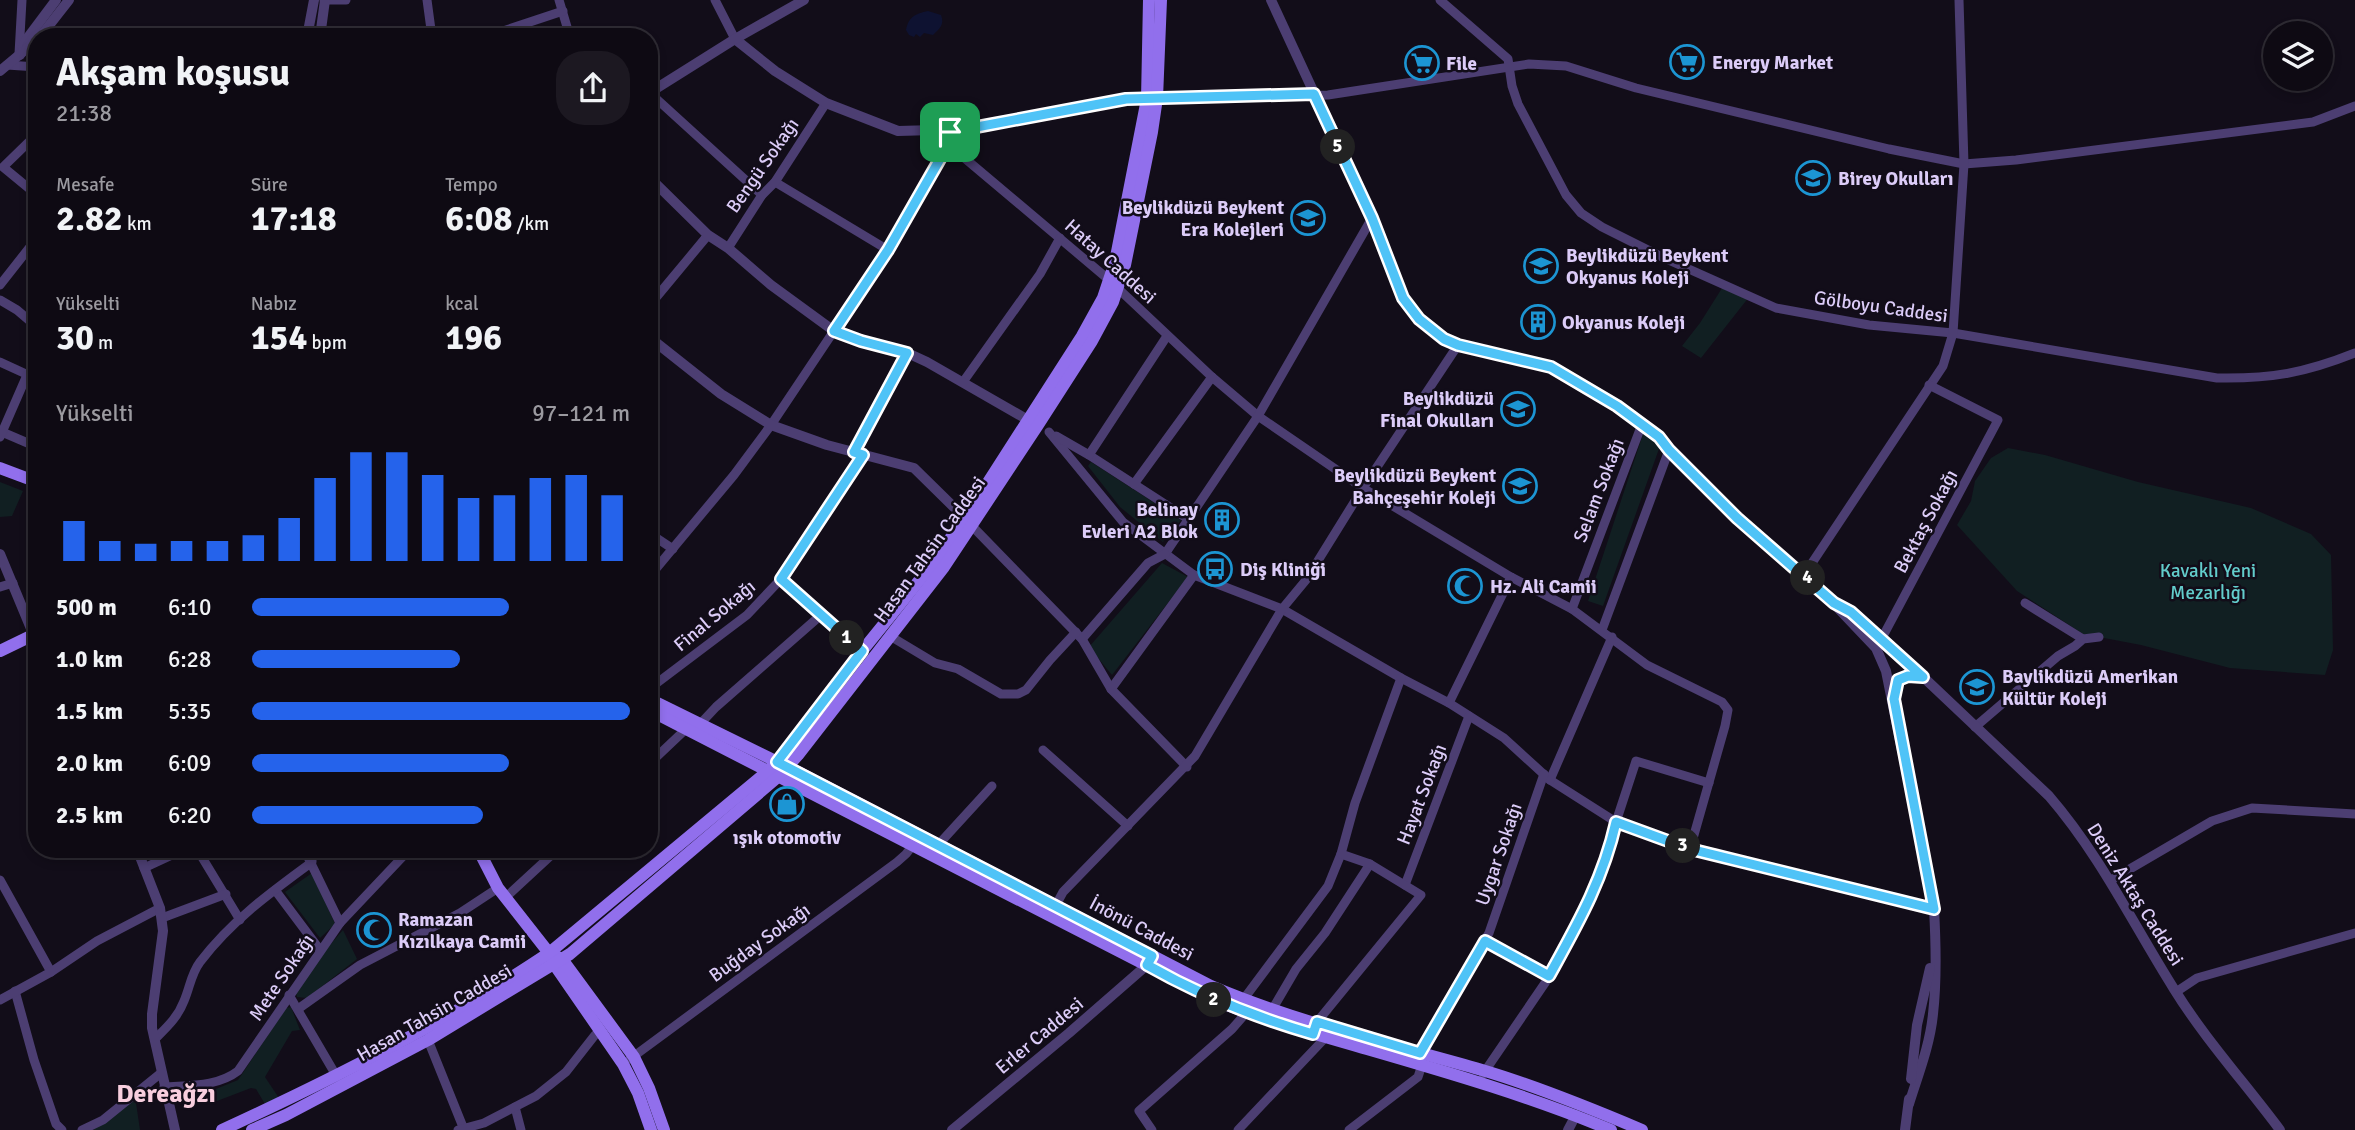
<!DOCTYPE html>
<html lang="tr">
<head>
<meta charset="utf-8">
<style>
	body { margin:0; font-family:Signika,sans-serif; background:#1c1821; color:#f1f3f6; height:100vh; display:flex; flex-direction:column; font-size:26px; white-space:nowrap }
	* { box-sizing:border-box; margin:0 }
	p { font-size:23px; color:#9b9aa0 }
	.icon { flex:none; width:38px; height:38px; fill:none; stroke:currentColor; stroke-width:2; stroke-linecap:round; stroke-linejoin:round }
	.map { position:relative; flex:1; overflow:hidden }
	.details { position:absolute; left:28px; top:28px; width:630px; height:830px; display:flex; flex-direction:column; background:#0e0a13; border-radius:28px; box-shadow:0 4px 10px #0003,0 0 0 2px #2e2b33 }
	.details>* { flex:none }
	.controls { position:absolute; left:2263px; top:21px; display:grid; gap:14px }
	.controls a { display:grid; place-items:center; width:70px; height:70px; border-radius:50%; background:#0e0a13; box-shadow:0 4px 10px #0003,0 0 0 2px #2e2b33; font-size:35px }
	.pin { position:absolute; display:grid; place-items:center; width:60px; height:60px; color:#fff; margin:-30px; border-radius:14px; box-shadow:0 4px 10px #0006 }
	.km { position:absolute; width:35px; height:35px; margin:-18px; border-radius:50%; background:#222; color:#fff; font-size:19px; line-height:35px; text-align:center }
	.round { display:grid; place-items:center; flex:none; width:74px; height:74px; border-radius:28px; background:#1c1821 }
	.headline { display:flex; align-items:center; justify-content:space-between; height:119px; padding:0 28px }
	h1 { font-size:38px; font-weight:700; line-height:52px }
	.stats { display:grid; grid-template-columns:repeat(3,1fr); gap:10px; height:119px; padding:7px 28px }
	.stats div { display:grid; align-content:center }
	.stats b { font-size:35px; font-weight:700 }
	.stats small { font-size:19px; font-weight:400 }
	.stats p { font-size:19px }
	.chart { height:196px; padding:14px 28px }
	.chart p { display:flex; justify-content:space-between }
	.chart svg { width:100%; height:126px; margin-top:7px; stroke:#2563eb; stroke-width:6 }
	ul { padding:0 28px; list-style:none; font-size:23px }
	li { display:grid; grid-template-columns:112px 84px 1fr; align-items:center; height:52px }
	li i { height:18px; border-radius:9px; background:#2563eb }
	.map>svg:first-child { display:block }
	.green { fill:#111f22 }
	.water { fill:#0e1231 }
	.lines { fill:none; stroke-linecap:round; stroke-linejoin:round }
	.minor { stroke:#4c3e72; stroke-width:9 }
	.tertiary { stroke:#4c3e72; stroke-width:10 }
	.secondary { stroke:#916fec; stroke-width:12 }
	.route-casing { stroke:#fff; stroke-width:14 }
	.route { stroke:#4fc3f7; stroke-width:9 }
	.labels { text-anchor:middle; stroke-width:5; stroke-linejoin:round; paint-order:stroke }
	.poi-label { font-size:19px; font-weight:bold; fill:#dcccf8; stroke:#120d19; text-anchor:start }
	.street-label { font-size:19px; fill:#dcccf8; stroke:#120d19 }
	.park-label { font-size:19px; fill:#63cdcc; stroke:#120d19 }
	.district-label { font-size:26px; font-weight:bold; fill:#f8cede; stroke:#120d19 }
</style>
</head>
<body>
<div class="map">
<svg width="2355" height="1130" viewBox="0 0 2355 1130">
	<rect width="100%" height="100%" fill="#120d19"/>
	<g class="green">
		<path d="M1724,285L1749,297L1701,358L1682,346L1700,323Z"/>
		<path d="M1643,434L1660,446L1603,606L1588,601Z"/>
		<path d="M2008,448L2045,455L2138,482L2251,508L2311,534L2331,555L2333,650L2325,675L2230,668L2141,645L2083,634L2017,591L1957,525L1971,501L1975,481L1991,458Z"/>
		<path d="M1091,462L1181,520L1163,542L1120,507L1088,466Z"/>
		<path d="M0,482L23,491L12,516L0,517Z"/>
		<path d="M1162,563L1188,577L1112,675L1089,647Z"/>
		<path d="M312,873L335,924L320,938L285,892Z"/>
		<path d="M343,930L357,959L307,998L297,997L296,993L323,953Z"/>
		<path d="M291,1007L300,1030L292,1031L265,1077L279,1098L265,1104L256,1089L251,1088L217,1101H206V1093L238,1080L286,1008Z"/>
		<path d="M135,1096L140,1130H93Z"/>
	</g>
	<path class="water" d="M928,11L941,15C945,25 939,29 933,35L924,33L920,37L916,34L914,37L909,35L906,30C909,16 915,14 928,11Z"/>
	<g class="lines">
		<g class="minor">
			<path d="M324,0H346"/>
			<path d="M427,0L432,37"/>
			<path d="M559,0L570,37"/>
			<path d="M715,0L735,39"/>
			<path d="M1440,0L1508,59L1512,86L1518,104L1566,195L1581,213L1602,227L1664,258L1776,308L1869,325L1953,333L2217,378C2271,379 2305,373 2355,353"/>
			<path d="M485,37L563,11"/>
			<path d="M19,54L22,0"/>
			<path d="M7,65L37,67"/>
			<path d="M650,93L762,195"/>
			<path d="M1157,98L1328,95L1529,64L1566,66L1636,88L1889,149L1964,164L2016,160L2313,122L2355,106"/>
			<path d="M950,132L949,145L1108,279L1212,377L1258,416L1363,488L1511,577L1572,609L1647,665L1722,702L1728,710L1725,726L1690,849"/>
			<path d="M37,134L3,167L37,195"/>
			<path d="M775,182L888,250"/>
			<path d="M728,248L762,195L775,182L826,103"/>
			<path d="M0,285L37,238"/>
			<path d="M0,300L17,310L37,327"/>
			<path d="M649,306L708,235"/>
			<path d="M0,362L37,379"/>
			<path d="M963,382L1040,274L1060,238"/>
			<path d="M2,432L37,447"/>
			<path d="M1049,432L1123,522L1194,575L1282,609L1401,678L1449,703L1504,738L1550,780L1616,822L1690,849L1934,909"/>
			<path d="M1056,436L1089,455L1188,519"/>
			<path d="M0,437L27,375"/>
			<path d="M854,452L907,353"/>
			<path d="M1089,455L1167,336"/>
			<path d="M1134,484L1212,377"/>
			<path d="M972,526L1082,639L1111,689L1187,767"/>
			<path d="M649,533L673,549"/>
			<path d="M1165,554L1258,416L1372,218"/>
			<path d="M1804,575L1943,366L1953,333L1964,164L1959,0"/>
			<path d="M649,577L734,475L771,425L888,250L949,145"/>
			<path d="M781,579L862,651"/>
			<path d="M0,587L13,583"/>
			<path d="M2025,603L2083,639"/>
			<path d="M1572,609L1642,424"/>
			<path d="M1602,630L1669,450"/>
			<path d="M890,636L935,663L958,669L1001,694H1018L1026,690L1050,660L1076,632"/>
			<path d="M1882,638L1998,420L1929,385"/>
			<path d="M1082,639L1148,563L1165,554"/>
			<path d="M649,689L747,615L781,579L864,455"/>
			<path d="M1111,689L1194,575"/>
			<path d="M1449,703L1511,577"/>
			<path d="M701,723L716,707L821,615"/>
			<path d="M1975,727L2058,656L2075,646L2083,639L2099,637"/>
			<path d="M1043,750L1128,826"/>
			<path d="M649,764L686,729"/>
			<path d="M1550,780L1612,637"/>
			<path d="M938,845L992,786"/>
			<path d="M197,849L240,920"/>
			<path d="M304,849L340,923"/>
			<path d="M144,868L185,849"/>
			<path d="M0,880L51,972"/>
			<path d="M2111,880L2212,821L2252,808L2355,814"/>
			<path d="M1405,885L1469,716"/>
			<path d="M275,890L320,950"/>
			<path d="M505,898L558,849"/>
			<path d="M1056,905L1063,892L1195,756L1282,609L1306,580L1363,488L1458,345"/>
			<path d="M162,918L226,894"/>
			<path d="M1485,941L1549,976"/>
			<path d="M15,991L34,1060L56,1124L62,1130"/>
			<path d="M2176,992L2197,978L2355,933"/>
			<path d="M289,995L337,1077"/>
			<path d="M0,1000L51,972L97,941L160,908"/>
			<path d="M1243,1000L1328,886L1341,854"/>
			<path d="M298,1009L360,965L460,913L498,888"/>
			<path d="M1272,1010L1296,969L1325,933L1370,864"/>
			<path d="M1317,1022L1421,895L1370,864L1341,854L1355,803L1401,678"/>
			<path d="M155,1039C167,1027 178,1017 184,1001C190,987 191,974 200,962C231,921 271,892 312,862V849"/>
			<path d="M428,1040L463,1127"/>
			<path d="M1420,1053L1489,933L1544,774"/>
			<path d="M630,1059L897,862L906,854L913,845"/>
			<path d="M1483,1074L1545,983L1586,910L1610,847L1616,822L1636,761L1709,783"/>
			<path d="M164,1087C189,1085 217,1087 238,1071L340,923L410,849"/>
			<path d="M515,1107L521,1130"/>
			<path d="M82,1130L103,1120L161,1073"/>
			<path d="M458,1130L484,1123L536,1096L566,1072L595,1035"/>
			<path d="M1152,1130L1139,1111L1232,1029L1246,1013"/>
			<path d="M1238,1130L1326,1037"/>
			<path d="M1349,1130L1418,1077L1422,1065"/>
		</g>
		<g class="tertiary">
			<path d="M1271,0L1372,218L1403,298L1419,319L1444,339L1458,345L1551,367L1617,406L1659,437L1669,450L1737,518L1834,603L1851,612L1882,638L2049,796C2100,855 2133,924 2174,989C2205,1039 2245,1083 2280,1130"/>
			<path d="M40,37L69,0"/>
			<path d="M307,37L314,0"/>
			<path d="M320,37L325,0"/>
			<path d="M735,39L775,71L826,103L898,131L970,129L1126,99L1155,98"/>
			<path d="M20,55L26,40L56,0"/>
			<path d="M0,71L37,40"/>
			<path d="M649,93L735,39L804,0"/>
			<path d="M649,177L708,235L728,248L771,285L834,331L861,341L901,350L927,362L1035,424"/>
			<path d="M649,337L721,394L771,425L827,445L914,468L970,523"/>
			<path d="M0,554L37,643"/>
			<path d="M1838,608L1876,648L1886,671L1934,909C1936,944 1937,979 1933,1014C1930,1045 1918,1075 1909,1104"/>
			<path d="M1894,697C1896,678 1905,673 1923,677"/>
			<path d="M137,849L160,908L163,931L152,1014V1028L175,1130"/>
			<path d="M1911,1079L1917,1025L1930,968"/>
			<path d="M952,1130L1069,1033L1147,965"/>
			<path d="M1568,1130L1576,1115"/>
			<path d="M1905,1130L1909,1099"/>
		</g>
		<g class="secondary">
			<path d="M0,468L37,482"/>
			<path d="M0,651L33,635"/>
			<path d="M649,699L802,774L1211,986C1298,1023 1391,1044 1482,1070C1536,1086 1590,1108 1642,1130"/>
			<path d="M649,710L1214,1000C1264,1020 1316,1034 1367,1049C1450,1073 1532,1097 1611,1130"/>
			<path d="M478,849L498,888L549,953L554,964L623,1064L638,1093L651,1130"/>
			<path d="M556,956L562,959L634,1057L649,1088L664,1130"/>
			<path d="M222,1130C335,1078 446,1022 549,953L768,771L787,750L862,651L935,561L987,484L1082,336L1103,298L1115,262L1147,99L1149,0"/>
			<path d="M252,1130L286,1115L428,1040L570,954L779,776L798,755L944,567L1038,425L1092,341L1113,302L1125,265L1152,132L1157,98L1161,0"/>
		</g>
	</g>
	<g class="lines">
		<g class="route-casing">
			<path id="route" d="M1314,94L1372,218L1403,298L1419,319L1444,339L1458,345L1551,367L1617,406L1659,437L1669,450L1737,518L1834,603L1851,612L1923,677L1908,676L1898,680L1894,699L1934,909L1690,849L1616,822C1603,880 1577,925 1549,976L1485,941L1420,1053L1317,1022L1313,1034C1254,1017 1200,995 1147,965L1152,956L777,762L862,651L781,579L863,455L854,452L907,353L861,341L834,331L888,250L948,145L950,132L1126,99Z"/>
		</g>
		<use href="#route" class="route"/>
	</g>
	<defs>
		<g id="supermarket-ring" transform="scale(1.75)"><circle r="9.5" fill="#120d19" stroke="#1c95d3" stroke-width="1.5"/><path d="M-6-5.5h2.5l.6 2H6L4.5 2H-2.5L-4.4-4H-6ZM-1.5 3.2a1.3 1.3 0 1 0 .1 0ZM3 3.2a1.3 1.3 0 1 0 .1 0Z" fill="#1c95d3"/></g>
		<g id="school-ring" transform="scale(1.75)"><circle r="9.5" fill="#120d19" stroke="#1c95d3" stroke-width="1.5"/><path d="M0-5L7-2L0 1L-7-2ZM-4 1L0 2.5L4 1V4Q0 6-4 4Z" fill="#1c95d3"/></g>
		<g id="building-ring" transform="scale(1.75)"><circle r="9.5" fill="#120d19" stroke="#1c95d3" stroke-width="1.5"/><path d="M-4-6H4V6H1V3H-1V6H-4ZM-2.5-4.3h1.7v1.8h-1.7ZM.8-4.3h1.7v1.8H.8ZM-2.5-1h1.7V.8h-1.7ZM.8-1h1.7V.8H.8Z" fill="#1c95d3"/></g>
		<g id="bus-ring" transform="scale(1.75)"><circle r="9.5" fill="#120d19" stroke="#1c95d3" stroke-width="1.5"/><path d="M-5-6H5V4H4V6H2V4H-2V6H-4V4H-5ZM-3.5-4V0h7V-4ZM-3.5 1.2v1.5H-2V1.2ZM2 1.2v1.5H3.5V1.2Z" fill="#1c95d3"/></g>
		<g id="mosque-ring" transform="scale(1.75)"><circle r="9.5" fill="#120d19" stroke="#1c95d3" stroke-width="1.5"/><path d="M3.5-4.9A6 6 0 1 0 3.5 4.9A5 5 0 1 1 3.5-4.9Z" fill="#1c95d3"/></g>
		<g id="shop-ring" transform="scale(1.75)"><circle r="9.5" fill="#120d19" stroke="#1c95d3" stroke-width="1.5"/><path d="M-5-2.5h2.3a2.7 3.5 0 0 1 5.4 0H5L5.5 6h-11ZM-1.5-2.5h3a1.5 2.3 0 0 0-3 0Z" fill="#1c95d3"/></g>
	</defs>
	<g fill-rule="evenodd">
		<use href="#supermarket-ring" x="1687" y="62"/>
		<use href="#supermarket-ring" x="1422" y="63"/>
		<use href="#school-ring" x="1813" y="178"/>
		<use href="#school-ring" x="1308" y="218"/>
		<use href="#school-ring" x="1541" y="266"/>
		<use href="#building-ring" x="1538" y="322"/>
		<use href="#school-ring" x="1518" y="409"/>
		<use href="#school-ring" x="1520" y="486"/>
		<use href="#building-ring" x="1222" y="520"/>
		<use href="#bus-ring" x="1215" y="569"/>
		<use href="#mosque-ring" x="1465" y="586"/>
		<use href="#school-ring" x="1977" y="687"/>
		<use href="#shop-ring" x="787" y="804"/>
		<use href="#mosque-ring" x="374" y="930"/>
	</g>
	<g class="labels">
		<g class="poi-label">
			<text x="1712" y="69">Energy Market</text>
			<text x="1446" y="70">File</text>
			<text x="1838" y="185">Birey Okulları</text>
			<text x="1284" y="214" text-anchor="end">Beylikdüzü Beykent<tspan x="1284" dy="22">Era Kolejleri</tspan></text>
			<text x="1566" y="262">Beylikdüzü Beykent<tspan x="1566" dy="22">Okyanus Koleji</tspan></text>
			<text x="1562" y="329">Okyanus Koleji</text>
			<text x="1494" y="405" text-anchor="end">Beylikdüzü<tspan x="1494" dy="22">Final Okulları</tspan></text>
			<text x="1496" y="482" text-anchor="end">Beylikdüzü Beykent<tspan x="1496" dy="22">Bahçeşehir Koleji</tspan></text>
			<text x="1198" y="516" text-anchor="end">Belinay<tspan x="1198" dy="22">Evleri A2 Blok</tspan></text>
			<text x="1240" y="576">Diş Kliniği</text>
			<text x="1490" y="593">Hz. Ali Camii</text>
			<text x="2002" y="683">Baylikdüzü Amerikan<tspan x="2002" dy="22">Kültür Koleji</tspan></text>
			<text x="787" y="844" text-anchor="middle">ışık otomotiv</text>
			<text x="398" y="926">Ramazan<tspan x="398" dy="22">Kızılkaya Camii</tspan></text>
		</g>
		<g class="street-label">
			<text transform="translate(762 165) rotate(-55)" y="7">Bengü Sokağı</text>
			<text transform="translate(1111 261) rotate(42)" y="7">Hatay Caddesi</text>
			<text transform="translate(1881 306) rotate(8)" y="7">Gölboyu Caddesi</text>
			<text transform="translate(1598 490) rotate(-69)" y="7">Selam Sokağı</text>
			<text transform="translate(1925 521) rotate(-62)" y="7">Bektaş Sokağı</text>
			<text transform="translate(929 549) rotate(-54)" y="7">Hasan Tahsin Caddesi</text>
			<text transform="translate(714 615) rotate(-40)" y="7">Final Sokağı</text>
			<text transform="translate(1421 794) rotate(-69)" y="7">Hayat Sokağı</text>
			<text transform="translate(1498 854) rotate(-71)" y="7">Uygar Sokağı</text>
			<text transform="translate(2136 894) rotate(58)" y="7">Deniz Aktaş Caddesi</text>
			<text transform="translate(1142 928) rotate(28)" y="7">İnönü Caddesi</text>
			<text transform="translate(759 942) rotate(-36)" y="7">Buğday Sokağı</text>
			<text transform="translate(281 977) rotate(-56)" y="7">Mete Sokağı</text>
			<text transform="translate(434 1012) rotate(-30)" y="7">Hasan Tahsin Caddesi</text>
			<text transform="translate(1039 1035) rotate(-40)" y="7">Erler Caddesi</text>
		</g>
		<g class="park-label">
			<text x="2208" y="577">Kavaklı Yeni<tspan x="2208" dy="22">Mezarlığı</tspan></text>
		</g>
		<g class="district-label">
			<text x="166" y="1102">Dereağzı</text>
		</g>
	</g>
</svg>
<div class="controls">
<a><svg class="icon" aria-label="layers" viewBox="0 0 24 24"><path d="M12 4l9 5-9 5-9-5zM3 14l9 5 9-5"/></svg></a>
</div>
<div class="pin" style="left:950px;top:132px;background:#1e9e55"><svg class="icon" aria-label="arrive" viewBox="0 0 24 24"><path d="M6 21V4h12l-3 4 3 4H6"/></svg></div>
<b class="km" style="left:847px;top:638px">1</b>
<b class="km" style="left:1214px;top:1000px">2</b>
<b class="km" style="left:1683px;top:846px">3</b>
<b class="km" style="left:1808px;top:578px">4</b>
<b class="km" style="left:1338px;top:147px">5</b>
<section class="details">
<div class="headline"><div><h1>Akşam koşusu</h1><p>21:38</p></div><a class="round"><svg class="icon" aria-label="share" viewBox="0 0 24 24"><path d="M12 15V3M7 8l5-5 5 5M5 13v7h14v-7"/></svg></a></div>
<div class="stats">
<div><p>Mesafe</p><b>2.82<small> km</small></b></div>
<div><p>Süre</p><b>17:18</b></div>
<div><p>Tempo</p><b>6:08<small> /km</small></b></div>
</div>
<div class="stats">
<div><p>Yükselti</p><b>30<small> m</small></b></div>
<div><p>Nabız</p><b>154<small> bpm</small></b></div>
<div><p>kcal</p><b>196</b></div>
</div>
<div class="chart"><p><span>Yükselti</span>97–121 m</p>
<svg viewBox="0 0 160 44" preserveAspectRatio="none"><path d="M5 44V30M15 44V37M25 44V38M35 44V37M45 44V37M55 44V35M65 44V29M75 44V15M85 44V6M95 44V6M105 44V14M115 44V22M125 44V21M135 44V15M145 44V14M155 44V21"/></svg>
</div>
<ul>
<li><b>500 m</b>6:10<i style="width:68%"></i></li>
<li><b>1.0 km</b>6:28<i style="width:55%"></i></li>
<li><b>1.5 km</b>5:35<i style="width:100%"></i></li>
<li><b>2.0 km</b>6:09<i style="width:68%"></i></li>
<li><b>2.5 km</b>6:20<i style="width:61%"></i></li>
</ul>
</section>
</div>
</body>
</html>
